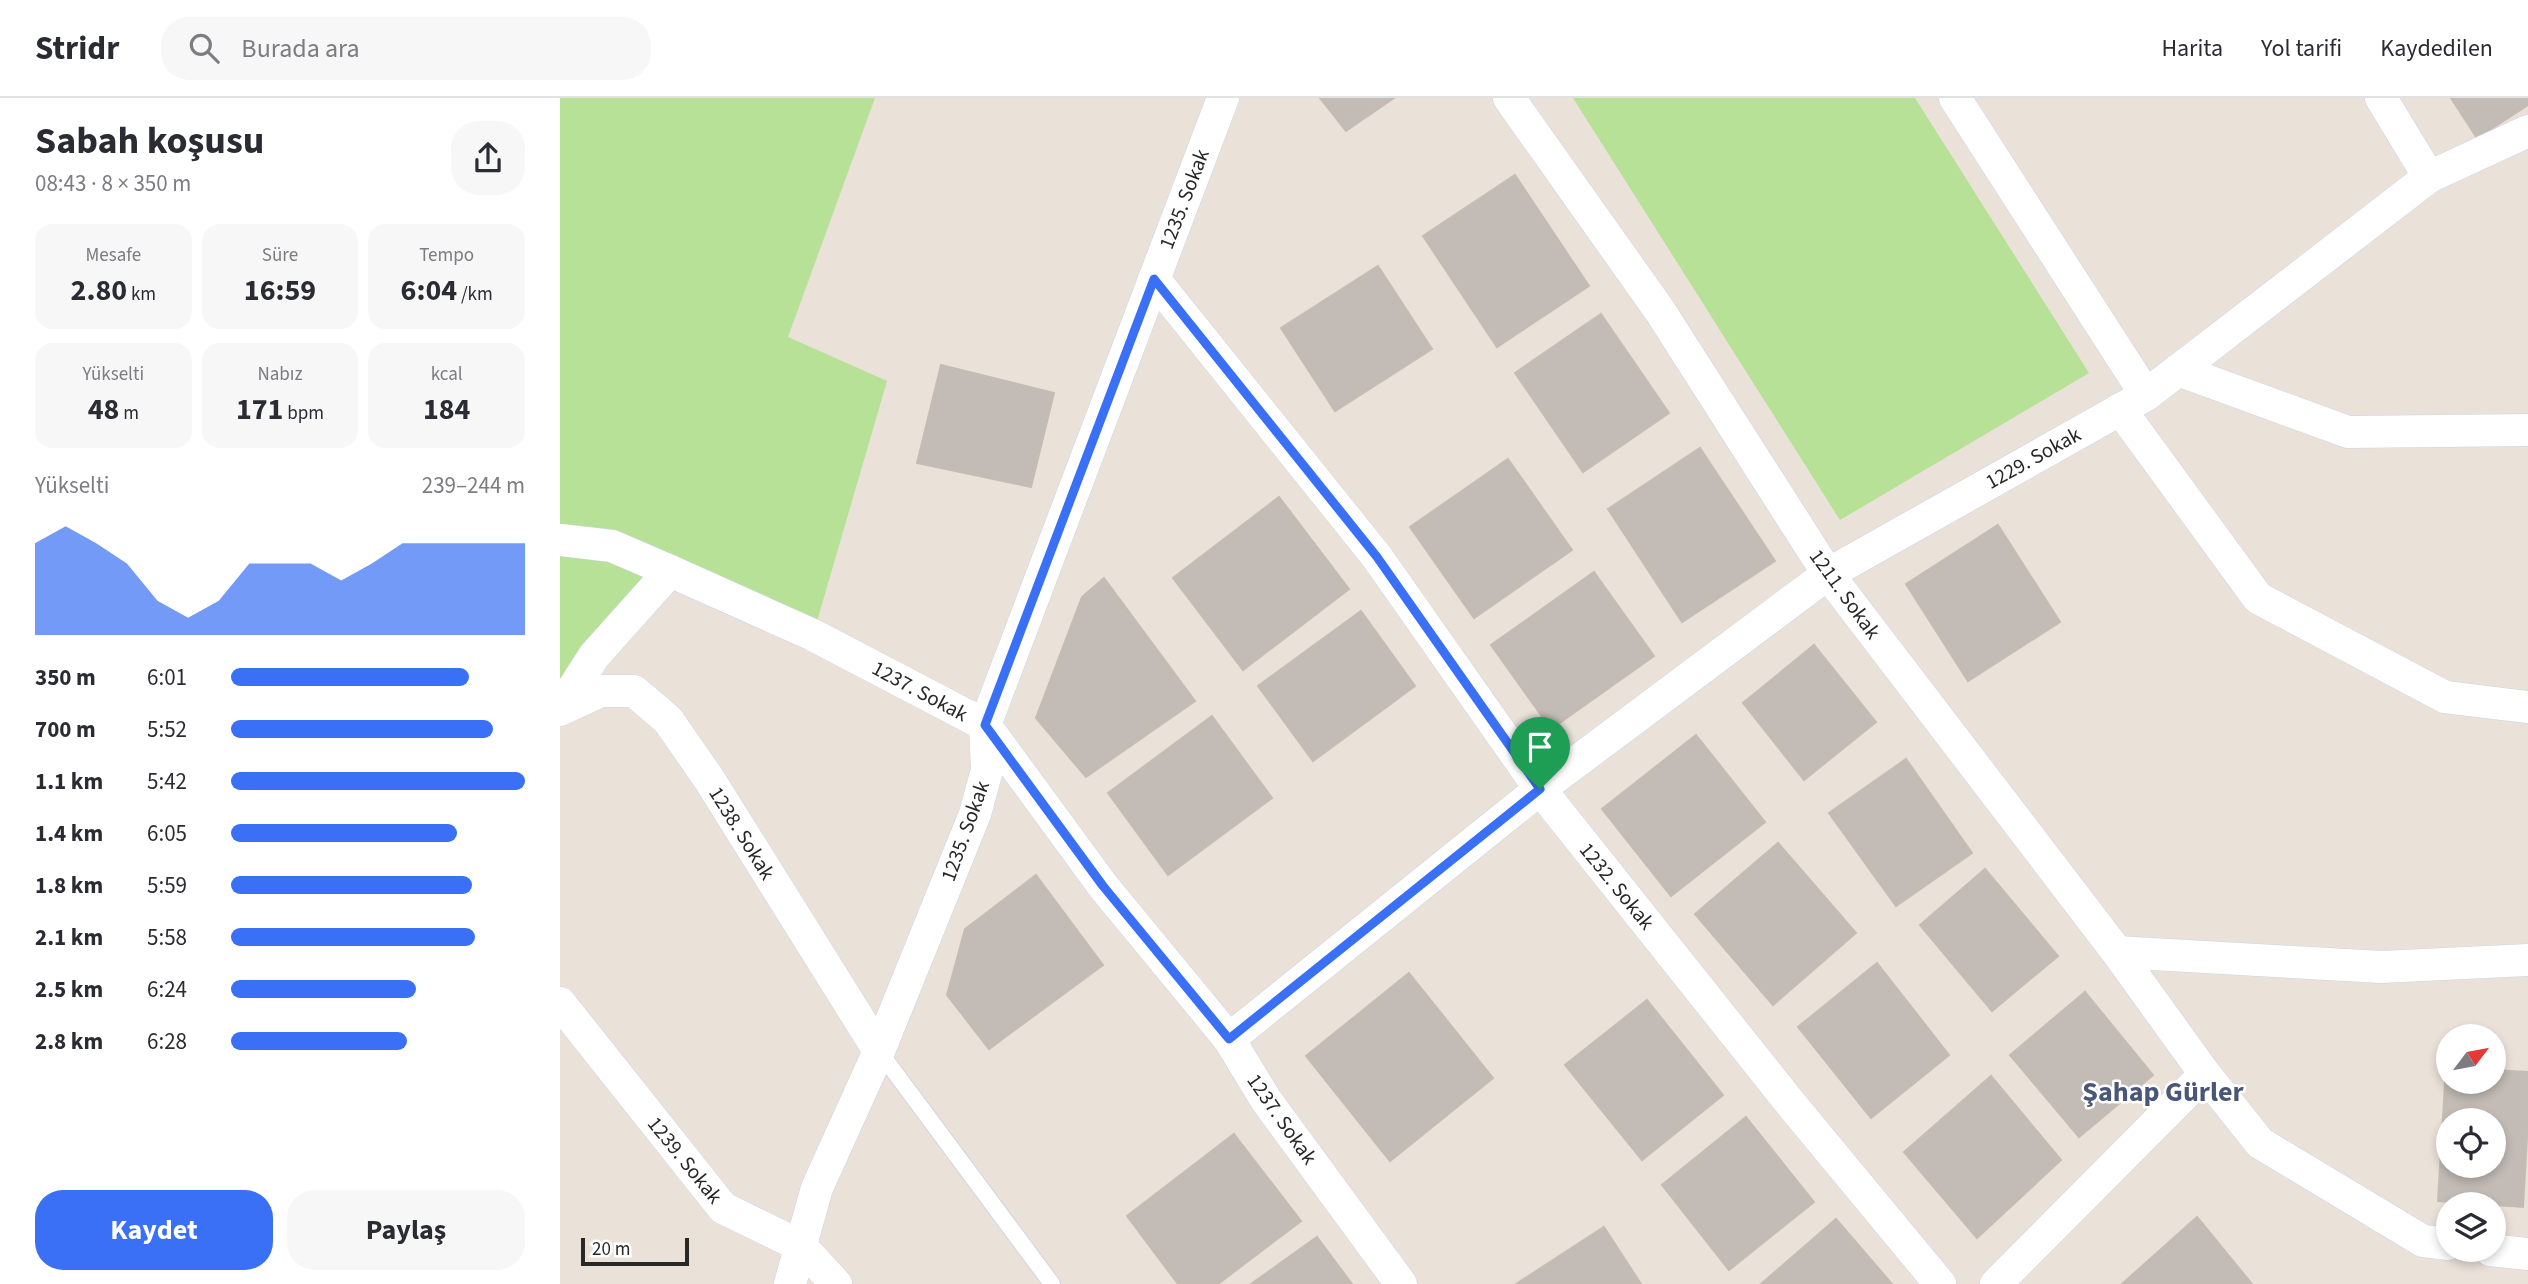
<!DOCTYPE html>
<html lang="tr">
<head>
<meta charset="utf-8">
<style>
	body { margin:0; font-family:"Source Sans 3",sans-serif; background:#f7f7f7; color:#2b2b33; height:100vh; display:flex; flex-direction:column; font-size:26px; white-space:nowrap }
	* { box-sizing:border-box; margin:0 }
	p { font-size:23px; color:#7c7c81 }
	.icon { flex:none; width:38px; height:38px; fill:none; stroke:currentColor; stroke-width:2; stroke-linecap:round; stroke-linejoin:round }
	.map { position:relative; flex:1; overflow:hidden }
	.drawer { display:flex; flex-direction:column; background:#fff; width:560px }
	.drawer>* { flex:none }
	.needle { width:46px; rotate:58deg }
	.controls { position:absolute; left:1876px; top:926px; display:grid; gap:14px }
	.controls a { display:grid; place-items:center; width:70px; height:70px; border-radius:50%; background:#fff; box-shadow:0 4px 10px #0003; font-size:35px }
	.scale { position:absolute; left:21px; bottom:18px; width:108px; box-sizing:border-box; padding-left:7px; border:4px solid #282828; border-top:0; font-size:19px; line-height:24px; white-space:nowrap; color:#282828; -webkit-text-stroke:5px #fff; paint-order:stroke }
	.pin { position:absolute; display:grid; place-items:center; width:60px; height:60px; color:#fff; margin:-72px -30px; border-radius:50% 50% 50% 0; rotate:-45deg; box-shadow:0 0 7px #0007 }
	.pin .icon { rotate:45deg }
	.round { display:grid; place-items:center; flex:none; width:74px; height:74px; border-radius:28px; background:#f7f7f7 }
	.headline { display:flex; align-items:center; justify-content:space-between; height:119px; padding:0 35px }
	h1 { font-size:38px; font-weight:700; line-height:52px }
	.figures { display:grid; grid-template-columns:repeat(3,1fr); gap:10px; height:119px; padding:7px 35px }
	.figures div { display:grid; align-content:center; border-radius:18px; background:#f7f7f7; text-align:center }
	.figures b { font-size:30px; font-weight:700 }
	.figures small { font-size:19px; font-weight:400 }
	.figures p { font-size:19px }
	.chart { height:196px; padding:14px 35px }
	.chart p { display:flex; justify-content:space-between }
	.chart svg { width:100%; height:126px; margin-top:7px; fill:#3a70f6; opacity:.7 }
	.primary-button { display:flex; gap:14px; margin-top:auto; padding:14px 35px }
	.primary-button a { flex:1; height:80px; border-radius:28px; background:#3a70f6; color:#fff; font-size:28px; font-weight:700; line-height:80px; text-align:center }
	.primary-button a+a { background:#f7f7f7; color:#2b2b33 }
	ul { padding:0 35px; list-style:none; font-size:23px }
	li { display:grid; grid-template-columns:112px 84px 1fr; align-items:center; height:52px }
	li i { height:18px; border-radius:9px; background:#3a70f6 }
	header { display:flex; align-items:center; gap:42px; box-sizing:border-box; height:98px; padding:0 35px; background:#fff; border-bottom:2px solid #e1e1e2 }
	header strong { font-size:33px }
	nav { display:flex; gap:38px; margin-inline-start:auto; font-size:24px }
	.search { width:490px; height:63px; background:#f7f7f7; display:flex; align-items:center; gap:18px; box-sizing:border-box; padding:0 24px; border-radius:28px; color:#7c7c81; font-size:26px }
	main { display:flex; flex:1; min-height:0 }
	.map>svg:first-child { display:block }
	.green { fill:#b7e196 }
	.building { fill:#c2bbb6; stroke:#c5bdb3; stroke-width:2; fill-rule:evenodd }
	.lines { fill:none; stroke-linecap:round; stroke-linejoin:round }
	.service-casing { stroke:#cfd4e1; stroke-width:18 }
	.minor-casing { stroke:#cfd4e1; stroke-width:33 }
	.service { stroke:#fff; stroke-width:16 }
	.minor { stroke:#fff; stroke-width:32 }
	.route-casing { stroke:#fff; stroke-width:14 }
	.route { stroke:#3a70f6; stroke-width:9 }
	.labels { text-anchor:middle; stroke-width:5; stroke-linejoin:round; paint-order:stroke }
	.street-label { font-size:21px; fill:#282828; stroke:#fff }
	.district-label { font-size:28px; font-weight:bold; fill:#495677; stroke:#fff }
</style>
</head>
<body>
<header>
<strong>Stridr</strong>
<div class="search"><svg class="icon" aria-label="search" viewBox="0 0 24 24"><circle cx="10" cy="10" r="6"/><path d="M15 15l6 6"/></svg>Burada ara</div>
<nav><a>Harita</a><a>Yol tarifi</a><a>Kaydedilen</a></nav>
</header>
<main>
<section class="drawer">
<div class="headline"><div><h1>Sabah koşusu</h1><p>08:43 · 8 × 350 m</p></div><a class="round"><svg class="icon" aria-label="share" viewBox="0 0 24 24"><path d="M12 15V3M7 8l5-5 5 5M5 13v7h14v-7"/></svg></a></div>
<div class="figures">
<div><p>Mesafe</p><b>2.80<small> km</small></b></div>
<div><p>Süre</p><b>16:59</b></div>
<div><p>Tempo</p><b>6:04<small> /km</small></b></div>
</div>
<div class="figures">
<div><p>Yükselti</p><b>48<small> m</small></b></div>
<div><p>Nabız</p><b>171<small> bpm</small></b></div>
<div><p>kcal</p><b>184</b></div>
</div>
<div class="chart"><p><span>Yükselti</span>239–244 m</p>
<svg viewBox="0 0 160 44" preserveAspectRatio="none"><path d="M0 44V12L10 6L20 12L30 19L40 32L50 38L60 32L70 19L80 19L90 19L100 25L110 19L120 12L130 12L140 12L150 12L160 12V44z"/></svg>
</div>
<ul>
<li><b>350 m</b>6:01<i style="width:81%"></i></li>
<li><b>700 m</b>5:52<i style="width:89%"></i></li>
<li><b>1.1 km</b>5:42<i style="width:100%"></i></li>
<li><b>1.4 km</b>6:05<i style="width:77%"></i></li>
<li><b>1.8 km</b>5:59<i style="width:82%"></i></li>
<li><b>2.1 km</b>5:58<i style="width:83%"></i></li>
<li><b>2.5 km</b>6:24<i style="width:63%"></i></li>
<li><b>2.8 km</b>6:28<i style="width:60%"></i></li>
</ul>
<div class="primary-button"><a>Kaydet</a><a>Paylaş</a></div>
</section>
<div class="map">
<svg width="1968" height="1186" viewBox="0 0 1968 1186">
	<rect width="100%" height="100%" fill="#eae1d9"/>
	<g class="green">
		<path d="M0,0H315L228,239L327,283L253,537L110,473L0,611Z"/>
		<path d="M1013,0H1355L1529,275L1280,422Z"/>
	</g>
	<g class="building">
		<path d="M760,0H834L786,33Z"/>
		<path d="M1891,0H1968V7L1917,40Z"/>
		<path d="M955,77L1029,188L937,249L863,138Z"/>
		<path d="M818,168L872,251L775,313L721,230Z"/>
		<path d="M1041,216L1109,315L1023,374L955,275Z"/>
		<path d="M381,267L494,295L471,389L357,365Z"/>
		<path d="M1140,350L1215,463L1122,524L1048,411Z"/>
		<path d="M948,361L1012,452L914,520L850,429Z"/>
		<path d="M719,399L789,491L683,572L613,480Z"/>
		<path d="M1438,427L1500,524L1408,583L1346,486Z"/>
		<path d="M1034,474L1094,558L991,631L931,547Z"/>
		<path d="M544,480L635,603L526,679L476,620L522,499Z"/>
		<path d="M801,513L855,588L753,663L698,588Z"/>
		<path d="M1254,547L1316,624L1244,682L1183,605Z"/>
		<path d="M652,618L712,700L608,777L548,695Z"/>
		<path d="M1136,637L1205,724L1111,798L1042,711Z"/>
		<path d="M1346,661L1412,755L1336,808L1269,715Z"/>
		<path d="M1218,745L1296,835L1213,907L1135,816Z"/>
		<path d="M1425,771L1498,858L1432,913L1360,827Z"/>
		<path d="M476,777L543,867L429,951L387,897L405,831Z"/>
		<path d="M1317,865L1389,957L1311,1020L1238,929Z"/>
		<path d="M849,875L933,980L830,1063L746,958Z"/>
		<path d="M1525,894L1593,977L1519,1039L1450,957Z"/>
		<path d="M1087,902L1163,997L1082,1062L1005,967Z"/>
		<path d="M1886,969H1888V984H1934V972L1968,974V1022L1963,1109L1878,1103ZM1888,1022H1934V1068H1888Z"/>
		<path d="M1431,978L1501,1062L1417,1140L1344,1054Z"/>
		<path d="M1186,1019L1254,1104L1169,1172L1102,1087Z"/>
		<path d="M674,1036L741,1123L658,1186H618L567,1118Z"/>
		<path d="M1637,1119L1692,1186H1562Z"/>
		<path d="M1276,1121L1332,1186H1201Z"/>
		<path d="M1044,1129L1081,1186H956Z"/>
		<path d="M757,1139L792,1186H691Z"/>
	</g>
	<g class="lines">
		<g class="service-casing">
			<path id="service" d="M319,953L492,1186"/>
		</g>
		<g class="minor-casing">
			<g id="minor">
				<path d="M949,0L1100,213L1268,476L1557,854L1645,976L1700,1045L1863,1143L1888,1146"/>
				<path d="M1395,0L1586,297"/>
				<path d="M1821,0L1869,79"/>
				<path d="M594,181L817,459L980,691L1231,1006L1380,1186"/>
				<path d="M1618,272L1788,334L1968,332"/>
				<path d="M1560,311L1698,500L1885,599L1968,609"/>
				<path d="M0,442L52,448L110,473L253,537L425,627L543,788L669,941L706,1002L841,1186"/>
				<path d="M0,611L34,558L110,473"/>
				<path d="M0,612L41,593H74L108,622L149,681L319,953"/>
				<path d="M1557,854L1821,869L1968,862"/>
				<path d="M0,905L163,1110L241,1148L276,1186"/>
				<path d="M669,941L980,691L1268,476L1586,297L1869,79L1968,33"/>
				<path d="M1930,1152L1968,1156"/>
				<path d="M230,1186L257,1090L319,953L415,716L427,672L425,627L663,0"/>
				<path d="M1436,1186L1645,976"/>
			</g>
		</g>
		<use href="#service" class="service"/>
		<use href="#minor" class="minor"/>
	</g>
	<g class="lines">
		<g class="route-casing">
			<path id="route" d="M594,181L817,459L980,691L669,941L543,788L425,627Z"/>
		</g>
		<use href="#route" class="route"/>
	</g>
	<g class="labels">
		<g class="street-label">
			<text transform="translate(624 101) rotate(-69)" y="7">1235. Sokak</text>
			<text transform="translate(1473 360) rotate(-29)" y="7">1229. Sokak</text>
			<text transform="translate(1285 496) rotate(54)" y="7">1211. Sokak</text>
			<text transform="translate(360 593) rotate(28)" y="7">1237. Sokak</text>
			<text transform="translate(405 733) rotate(-70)" y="7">1235. Sokak</text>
			<text transform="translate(182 735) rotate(58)" y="7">1238. Sokak</text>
			<text transform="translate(1057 788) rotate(51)" y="7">1232. Sokak</text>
			<text transform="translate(722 1021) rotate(55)" y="7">1237. Sokak</text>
			<text transform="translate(125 1062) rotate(51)" y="7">1239. Sokak</text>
		</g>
		<g class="district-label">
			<text x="1603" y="1003">Şahap Gürler</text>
		</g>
	</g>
</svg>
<div class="controls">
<a><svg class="needle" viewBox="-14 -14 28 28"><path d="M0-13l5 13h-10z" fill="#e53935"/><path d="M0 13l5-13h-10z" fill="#7c7c81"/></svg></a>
<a><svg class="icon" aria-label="locate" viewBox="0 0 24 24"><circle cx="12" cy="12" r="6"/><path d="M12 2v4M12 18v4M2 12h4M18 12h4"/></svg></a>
<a><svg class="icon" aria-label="layers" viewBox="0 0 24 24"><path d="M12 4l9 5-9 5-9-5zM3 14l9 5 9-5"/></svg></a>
</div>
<div class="scale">20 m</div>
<div class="pin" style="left:980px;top:691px;background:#1e9e55"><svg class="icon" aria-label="arrive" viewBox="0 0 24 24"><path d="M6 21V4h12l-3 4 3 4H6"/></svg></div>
</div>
</main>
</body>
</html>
